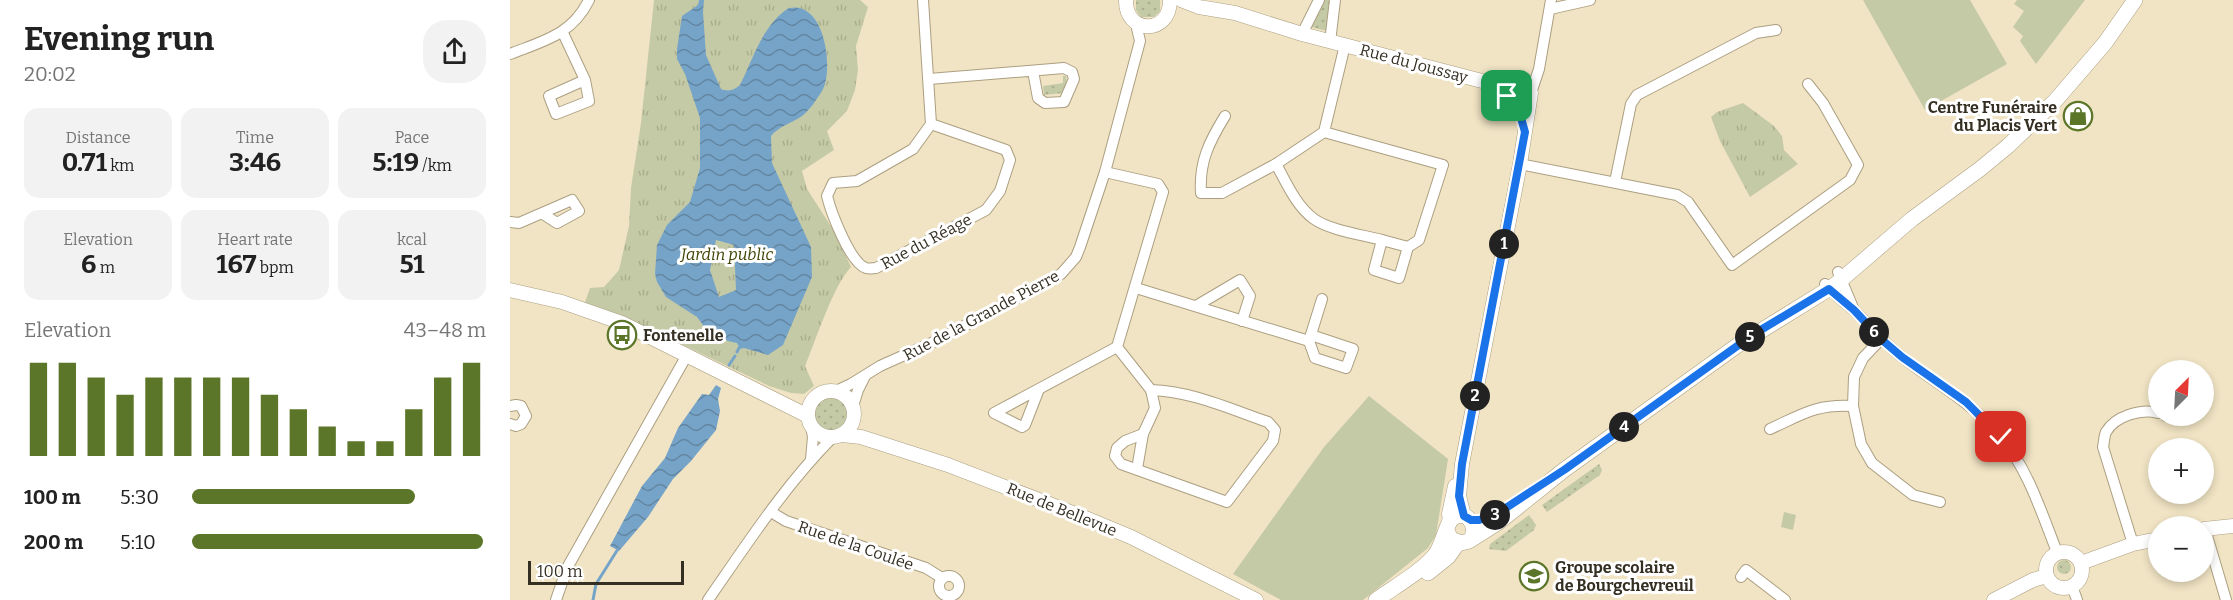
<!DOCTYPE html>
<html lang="en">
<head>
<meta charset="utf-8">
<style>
	body { margin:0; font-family:Bitter,serif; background:#f2f2f2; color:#222; height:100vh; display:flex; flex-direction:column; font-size:22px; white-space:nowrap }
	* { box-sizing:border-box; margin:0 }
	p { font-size:20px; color:#767676 }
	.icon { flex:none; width:33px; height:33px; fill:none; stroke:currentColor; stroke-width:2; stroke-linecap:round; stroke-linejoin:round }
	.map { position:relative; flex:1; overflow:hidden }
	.details { display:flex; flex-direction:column; background:#fff; width:510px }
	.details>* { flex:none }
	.needle { width:39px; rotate:24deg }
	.buttons { position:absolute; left:1638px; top:360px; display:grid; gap:12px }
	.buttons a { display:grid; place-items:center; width:66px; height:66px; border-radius:50%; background:#fff; box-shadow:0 3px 9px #0003; font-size:30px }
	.scale { position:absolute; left:18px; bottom:15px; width:156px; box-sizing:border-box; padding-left:6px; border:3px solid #352f23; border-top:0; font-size:16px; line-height:21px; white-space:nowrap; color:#352f23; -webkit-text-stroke:4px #fff; paint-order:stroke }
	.pin { position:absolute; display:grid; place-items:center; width:51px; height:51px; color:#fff; margin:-26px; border-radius:12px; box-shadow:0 3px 9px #0006 }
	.km { position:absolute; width:30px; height:30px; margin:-15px; border-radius:50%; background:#222; color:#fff; font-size:16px; line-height:30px; text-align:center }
	.round { display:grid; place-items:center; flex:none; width:63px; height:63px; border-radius:24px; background:#f2f2f2 }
	.summary { display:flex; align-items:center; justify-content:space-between; height:102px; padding:0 24px }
	h1 { font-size:33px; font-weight:700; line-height:45px }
	.metrics { display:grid; grid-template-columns:repeat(3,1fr); gap:9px; height:102px; padding:6px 24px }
	.metrics div { display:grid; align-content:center; border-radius:15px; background:#f2f2f2; text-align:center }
	.metrics b { font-size:26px; font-weight:700 }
	.metrics small { font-size:16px; font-weight:400 }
	.metrics p { font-size:16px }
	.chart { height:168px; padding:12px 24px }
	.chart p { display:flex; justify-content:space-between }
	.chart svg { width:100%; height:108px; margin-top:6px; stroke:#5c7629; stroke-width:6 }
	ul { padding:0 24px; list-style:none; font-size:20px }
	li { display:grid; grid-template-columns:96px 72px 1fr; align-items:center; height:45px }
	li i { height:15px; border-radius:8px; background:#5c7629 }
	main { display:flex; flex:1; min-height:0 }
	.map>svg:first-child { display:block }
	.grass { fill:url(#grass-dots) }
	.park { fill:url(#park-tufts) }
	.pitch { fill:#c5caa6 }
	.water { fill:url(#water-waves); fill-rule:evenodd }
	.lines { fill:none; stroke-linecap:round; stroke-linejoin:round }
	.stream { stroke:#76a4c8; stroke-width:3 }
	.minor-casing { stroke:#ac9f81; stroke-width:12 }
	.tertiary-casing { stroke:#ac9f81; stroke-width:15 }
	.secondary-casing { stroke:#ac9f81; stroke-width:16 }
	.minor { stroke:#fff; stroke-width:10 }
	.tertiary { stroke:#fff; stroke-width:14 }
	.secondary { stroke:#fff; stroke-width:15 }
	.route-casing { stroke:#fff; stroke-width:12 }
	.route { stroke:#1a73e8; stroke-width:8 }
	.labels { text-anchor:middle; stroke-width:6; stroke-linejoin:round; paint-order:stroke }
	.street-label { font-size:16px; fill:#352f23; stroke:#fff }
	.poi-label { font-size:16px; font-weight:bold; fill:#352f23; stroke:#fff; text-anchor:start }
	.park-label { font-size:16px; font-style:italic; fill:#404402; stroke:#fff }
</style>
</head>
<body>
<main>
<section class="details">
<div class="summary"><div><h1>Evening run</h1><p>20:02</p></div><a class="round"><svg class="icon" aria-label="share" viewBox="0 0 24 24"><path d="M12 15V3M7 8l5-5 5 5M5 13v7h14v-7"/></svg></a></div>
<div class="metrics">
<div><p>Distance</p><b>0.71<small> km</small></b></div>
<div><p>Time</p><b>3:46</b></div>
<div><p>Pace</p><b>5:19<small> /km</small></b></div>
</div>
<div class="metrics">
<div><p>Elevation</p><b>6<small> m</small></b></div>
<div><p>Heart rate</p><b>167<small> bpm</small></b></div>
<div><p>kcal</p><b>51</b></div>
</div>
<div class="chart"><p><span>Elevation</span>43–48 m</p>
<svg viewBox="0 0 160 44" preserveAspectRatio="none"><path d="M5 44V6M15 44V6M25 44V12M35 44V19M45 44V12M55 44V12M65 44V12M75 44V12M85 44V19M95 44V25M105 44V32M115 44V38M125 44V38M135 44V25M145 44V12M155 44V6"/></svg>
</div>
<ul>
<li><b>100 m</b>5:30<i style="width:76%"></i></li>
<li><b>200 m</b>5:10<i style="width:99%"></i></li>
</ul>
</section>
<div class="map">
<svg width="1723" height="600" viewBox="0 0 1723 600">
	<defs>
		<pattern id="grass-dots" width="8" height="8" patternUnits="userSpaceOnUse" patternTransform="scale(1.5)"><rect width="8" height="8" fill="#c5caa6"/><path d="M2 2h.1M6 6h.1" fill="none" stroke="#aaae8f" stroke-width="1.8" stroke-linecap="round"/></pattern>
		<pattern id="park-tufts" width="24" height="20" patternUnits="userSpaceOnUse" patternTransform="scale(1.5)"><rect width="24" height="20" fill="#c5caa6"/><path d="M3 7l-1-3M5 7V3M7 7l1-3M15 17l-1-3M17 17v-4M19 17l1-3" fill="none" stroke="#aaae8f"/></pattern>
		<pattern id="water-waves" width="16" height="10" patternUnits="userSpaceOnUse" patternTransform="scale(1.5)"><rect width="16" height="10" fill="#76a4c8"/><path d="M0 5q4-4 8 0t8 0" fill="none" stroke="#6286a2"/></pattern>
	</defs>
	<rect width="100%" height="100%" fill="#f1e4c4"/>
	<g class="grass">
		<path d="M626,0H650V11L644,17H631L626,10Z"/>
		<path d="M813,0H821L817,31L801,27Z"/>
		<path d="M553,76H556L557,84L554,93L534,95L533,86L553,83Z"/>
		<circle cx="321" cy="414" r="17"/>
		<path d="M1089,464L1092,470L1090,475L1037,512L1032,505Z"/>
		<path d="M1019,515L1026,525L1024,530L996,551L979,549L980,544Z"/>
		<circle cx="1554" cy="567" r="7"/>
	</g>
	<g class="park">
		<path d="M144,0H350L358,7L346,46L348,70L345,90L337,111L317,131L324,150L292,171L297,189L324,231L341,267C323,286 306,340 295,366L304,386L294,394L281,393L259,386L146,332L74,305L80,288L94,287L109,270L119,226L121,188L131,123Z"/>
		<path d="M1233,103L1264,126L1272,136L1274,150L1288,164L1240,197L1210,141L1201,117L1207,112Z"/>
		<path d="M1274,512L1286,515L1283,530L1271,527Z"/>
	</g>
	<g class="pitch">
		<path d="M1353,0H1460L1497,64L1415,110Z"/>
		<path d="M1507,0H1575L1526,64L1510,41L1513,36L1503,27L1514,11L1504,4Z"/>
		<path d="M859,396L938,459L926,535L918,548L853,600H771L723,574L814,447Z"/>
	</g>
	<g class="water">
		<path d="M189,0H194L193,12L196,55L211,89C219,92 224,90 230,85C243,59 253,24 279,8C316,0 324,72 312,91C307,99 299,111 292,116C282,123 269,126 261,136L262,163L301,247L302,277L273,345L258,355L234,348L230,349L227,343L218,341L196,329L187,317L156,297L147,282L145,274L147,245L157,225L180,202L190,168V118L175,74L167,59V49L172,16L188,5ZM206,240L224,245L226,290L209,297L200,270Z"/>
		<path d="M206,385L211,388L208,399L210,411L206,430L181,461L163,479L138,517L109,551L100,546L132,486L155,458L168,428L192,394L199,395Z"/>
	</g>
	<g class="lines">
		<g class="stream">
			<path d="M227,352L229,348"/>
			<path d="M219,365L225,356"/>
			<path d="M83,600L86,584L108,549"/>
		</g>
		<g class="minor-casing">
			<g id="minor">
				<path d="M413,0L421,124L403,149L347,181L323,183L317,196C321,212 340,263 356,268C360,269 363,268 366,268L476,210L490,191L500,160L496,150L421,124"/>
				<path d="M1040,9L1080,0"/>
				<path d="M53,33L75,80L39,96L46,114L79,101L75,80"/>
				<path d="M792,34L809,0"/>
				<path d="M820,42L825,0"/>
				<path d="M0,54C33,41 62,35 79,0"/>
				<path d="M419,79L554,68L562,72L564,79L554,102L535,103L528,98L523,71"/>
				<path d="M1021,93L1029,69L1041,0"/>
				<path d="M715,116C699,142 689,162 691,193H712L766,164L814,132L835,45"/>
				<path d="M766,164C776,182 786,206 804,219C819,230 853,235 872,240L864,270L889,278L898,247L909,240L933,165L814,132"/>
				<path d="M1010,164L1167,195L1178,202L1222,265L1340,180L1348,165L1313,103L1298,84"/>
				<path d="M595,172L648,184L653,192L607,347L641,390C681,391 720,409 758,422L765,430L763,441L717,502L611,464L605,456L607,448L615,441L633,434"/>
				<path d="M1105,182L1121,104L1127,95L1246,33L1266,30"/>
				<path d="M0,222L9,223L62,200L69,211L47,223L33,214"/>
				<path d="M872,240L898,247"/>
				<path d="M1328,272L1344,310"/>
				<path d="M1315,284C1324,295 1335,302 1346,312C1361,327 1374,343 1392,357C1425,383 1463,403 1491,437C1518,469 1532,514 1547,552"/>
				<path d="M626,288L799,341L812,299"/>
				<path d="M686,306L730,280L740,296L732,321"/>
				<path d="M1371,339L1353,358L1344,377L1343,406L1351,444L1362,463L1403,495L1430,502"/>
				<path d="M799,341L805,358L836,368L843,349L801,335"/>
				<path d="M529,389L515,425L512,427L484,413L607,347"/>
				<path d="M324,392L341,384L370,366L428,340L551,274L566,257L570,247L595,172L630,41L626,24"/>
				<path d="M0,406L6,405L11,406L16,416L11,424L6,426L0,424"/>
				<path d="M343,406L348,390L355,376"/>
				<path d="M1656,416H1659"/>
				<path d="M1260,429C1293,414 1306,404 1343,406"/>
				<path d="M301,459L303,437L301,426"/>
				<path d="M627,469L633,434L645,408L641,390"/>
				<path d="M261,512L276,521L416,568L432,578"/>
				<path d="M1695,529L1716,600"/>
				<path d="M1623,544L1593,447C1594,443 1594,436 1596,432C1605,416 1632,408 1648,413"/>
				<circle cx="439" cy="586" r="10"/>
				<path d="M1231,577L1236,570L1275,600"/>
				<path d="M1562,586L1567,600"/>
				<path d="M46,600L57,568L177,355"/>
				<path d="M198,600C237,544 275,485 323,437"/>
			</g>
		</g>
		<g class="tertiary-casing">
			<g id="tertiary">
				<path d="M616,0C615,34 660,36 660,0"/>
				<path d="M671,0L689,7L725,13L792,34L972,81L1006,88"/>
				<path d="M0,290L52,302L112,323L298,416"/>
				<circle cx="321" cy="414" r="23"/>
				<path d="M332,435L351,437L438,465L568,515L621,537L746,600"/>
				<path d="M954,516L949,496L952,464L1010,164L1021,93C1013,83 1003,86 1002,99"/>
				<path d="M940,522L939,514L945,486"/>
				<path d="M1694,529L1723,526"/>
				<circle cx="1554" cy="570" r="18"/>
				<path d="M1571,563L1623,544L1648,539"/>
				<path d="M1484,600L1523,580L1536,576"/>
			</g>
		</g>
		<g class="secondary-casing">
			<g id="secondary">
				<path d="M937,531L941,539L951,543L959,541L989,522L1054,470L1228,345L1325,285L1402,219L1470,169L1498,146L1545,101L1595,43L1625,0"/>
				<path d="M918,573L938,557L948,543"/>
				<path d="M866,600C884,587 911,572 925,555C933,545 936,523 943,518C957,509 967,525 962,537"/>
			</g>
		</g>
		<use href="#minor" class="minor"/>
		<use href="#tertiary" class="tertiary"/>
		<use href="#secondary" class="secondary"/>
	</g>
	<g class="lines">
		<g class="route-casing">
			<path id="route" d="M997,96L1007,104L1015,132L952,464L949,496L954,516L961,520H969L985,515L1054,470L1244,334L1319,289L1344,310L1371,339L1392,357L1456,402L1491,437"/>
		</g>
		<use href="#route" class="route"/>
	</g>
	<defs>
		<g id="shop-ring" transform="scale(1.5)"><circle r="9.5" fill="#fff" stroke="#5c7629" stroke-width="1.5"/><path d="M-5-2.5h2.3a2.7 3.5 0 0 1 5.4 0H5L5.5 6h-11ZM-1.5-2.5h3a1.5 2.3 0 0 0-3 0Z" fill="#5c7629"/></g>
		<g id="bus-ring" transform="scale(1.5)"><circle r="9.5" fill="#fff" stroke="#5c7629" stroke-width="1.5"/><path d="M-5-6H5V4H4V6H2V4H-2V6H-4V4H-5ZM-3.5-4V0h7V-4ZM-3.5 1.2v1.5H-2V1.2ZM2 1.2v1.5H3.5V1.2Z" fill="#5c7629"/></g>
		<g id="school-ring" transform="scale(1.5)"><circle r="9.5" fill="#fff" stroke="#5c7629" stroke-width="1.5"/><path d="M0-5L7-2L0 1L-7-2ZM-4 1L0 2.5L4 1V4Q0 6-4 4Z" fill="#5c7629"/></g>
	</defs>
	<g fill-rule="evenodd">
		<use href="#shop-ring" x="1568" y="116"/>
		<use href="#bus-ring" x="112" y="335"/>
		<use href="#school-ring" x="1024" y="576"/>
	</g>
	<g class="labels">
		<g class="street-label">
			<text transform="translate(904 63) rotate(15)" y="6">Rue du Joussay</text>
			<text transform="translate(416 241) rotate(-28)" y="6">Rue du Réage</text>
			<text transform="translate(471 315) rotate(-28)" y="6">Rue de la Grande Pierre</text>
			<text transform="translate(552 509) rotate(22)" y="6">Rue de Bellevue</text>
			<text transform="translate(346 545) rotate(19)" y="6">Rue de la Coulée</text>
		</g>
		<g class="poi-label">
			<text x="1547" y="113" text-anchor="end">Centre Funéraire<tspan x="1547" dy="18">du Placis Vert</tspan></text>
			<text x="133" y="341">Fontenelle</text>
			<text x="1045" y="573">Groupe scolaire<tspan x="1045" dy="18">de Bourgchevreuil</tspan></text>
		</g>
		<g class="park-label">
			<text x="217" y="260">Jardin public</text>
		</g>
	</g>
</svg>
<div class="buttons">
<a><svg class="needle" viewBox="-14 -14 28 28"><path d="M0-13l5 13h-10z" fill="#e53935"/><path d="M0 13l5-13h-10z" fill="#767676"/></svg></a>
<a>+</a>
<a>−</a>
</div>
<div class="scale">100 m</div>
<div class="pin" style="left:997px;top:96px;background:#1e9e55"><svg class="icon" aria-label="arrive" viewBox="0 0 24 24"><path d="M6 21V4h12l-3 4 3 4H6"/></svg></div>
<div class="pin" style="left:1491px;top:437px;background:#d93025"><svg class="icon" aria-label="check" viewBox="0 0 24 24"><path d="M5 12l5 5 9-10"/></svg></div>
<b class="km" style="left:994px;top:244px">1</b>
<b class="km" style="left:965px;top:396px">2</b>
<b class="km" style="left:985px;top:515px">3</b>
<b class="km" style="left:1114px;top:427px">4</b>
<b class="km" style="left:1240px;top:337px">5</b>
<b class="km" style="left:1364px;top:332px">6</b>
</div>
</main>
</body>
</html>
